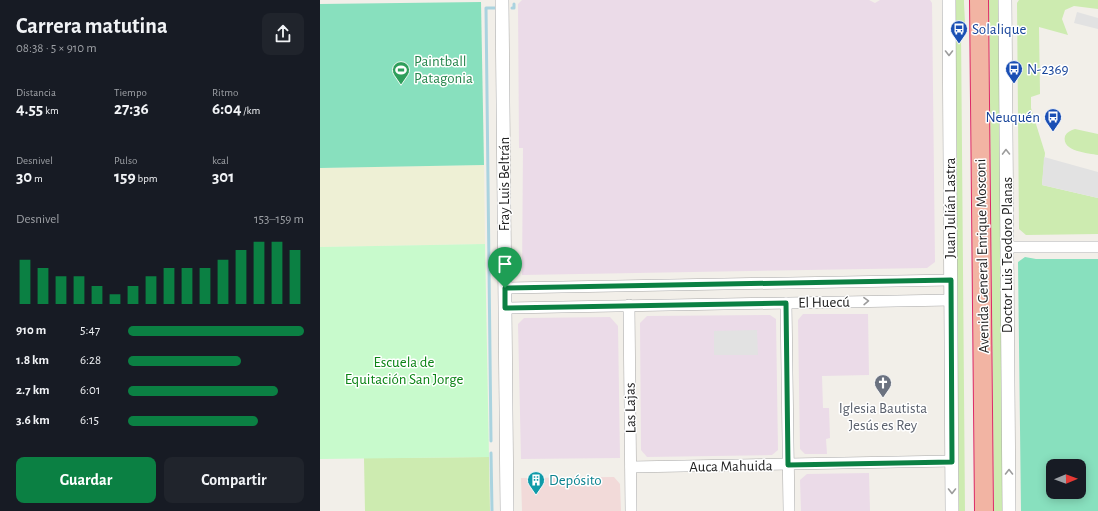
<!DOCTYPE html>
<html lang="es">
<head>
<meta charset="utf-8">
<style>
	body { margin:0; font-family:"Alegreya Sans",sans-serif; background:#20242c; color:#f1f3f6; height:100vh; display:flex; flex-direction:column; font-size:15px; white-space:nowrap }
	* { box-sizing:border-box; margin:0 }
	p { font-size:13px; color:#9ea1a6 }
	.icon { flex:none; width:22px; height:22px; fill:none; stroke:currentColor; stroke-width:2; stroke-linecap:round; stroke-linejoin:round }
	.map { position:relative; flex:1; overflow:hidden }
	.sheet { display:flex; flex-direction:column; background:#171b24; width:320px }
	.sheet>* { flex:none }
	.needle { width:26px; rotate:89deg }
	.fabs { position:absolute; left:726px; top:459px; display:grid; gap:8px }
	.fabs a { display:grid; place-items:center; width:40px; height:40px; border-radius:8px; background:#171b24; box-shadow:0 2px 10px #0003; font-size:20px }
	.pin { position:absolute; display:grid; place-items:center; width:34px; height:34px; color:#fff; margin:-41px -17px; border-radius:50% 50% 50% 0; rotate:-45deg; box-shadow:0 0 4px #0007 }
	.pin .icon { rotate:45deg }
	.round { display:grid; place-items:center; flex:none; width:42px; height:42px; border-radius:8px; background:#20242c }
	.headline { display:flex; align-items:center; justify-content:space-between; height:68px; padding:0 16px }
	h1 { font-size:22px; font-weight:700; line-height:30px }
	.metrics { display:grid; grid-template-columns:repeat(3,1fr); gap:6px; height:68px; padding:4px 16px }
	.metrics div { display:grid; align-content:center }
	.metrics b { font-size:17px; font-weight:700 }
	.metrics small { font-size:11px; font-weight:400 }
	.metrics p { font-size:11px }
	.chart { height:112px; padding:8px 16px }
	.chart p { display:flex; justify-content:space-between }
	.chart svg { width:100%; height:72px; margin-top:4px; stroke:#0b8043; stroke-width:6 }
	.button { display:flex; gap:8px; margin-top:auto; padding:8px 16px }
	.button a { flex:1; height:46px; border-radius:8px; background:#0b8043; color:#fff; font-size:16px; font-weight:700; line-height:46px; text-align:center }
	.button a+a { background:#20242c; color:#f1f3f6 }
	ul { padding:0 16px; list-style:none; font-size:13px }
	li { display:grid; grid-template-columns:64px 48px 1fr; align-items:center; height:30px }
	li i { height:10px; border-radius:5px; background:#0b8043 }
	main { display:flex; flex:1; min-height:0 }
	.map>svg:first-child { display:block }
	.commercial { fill:#f2dad9 }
	.industrial { fill:#ebdbe8 }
	.farmland { fill:#eef0d5 }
	.grass { fill:#cdebb0 }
	.park { fill:#c8facc }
	.pitch { fill:#88e0be; fill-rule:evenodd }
	.parking { fill:#e2e2e2 }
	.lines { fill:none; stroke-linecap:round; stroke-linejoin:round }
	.stream { stroke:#aad3df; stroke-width:3 }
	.minor-casing { stroke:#a9a9a9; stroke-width:12 }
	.tertiary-casing { stroke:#a9a9a9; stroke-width:14 }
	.trunk-casing { stroke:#dc2a67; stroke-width:20 }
	.minor { stroke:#fff; stroke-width:11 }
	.tertiary { stroke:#fff; stroke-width:13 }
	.trunk { stroke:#f2b4a3; stroke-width:18 }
	.oneway { stroke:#9c9c9c }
	.route-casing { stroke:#fff; stroke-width:8 }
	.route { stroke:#0b8043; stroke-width:5 }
	.labels { text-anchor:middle; stroke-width:3; stroke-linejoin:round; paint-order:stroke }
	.transit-label { font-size:15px; fill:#164399; stroke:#fff; text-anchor:start }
	.leisure-label { font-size:15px; fill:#27864d; stroke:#fff; text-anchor:start }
	.street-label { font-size:15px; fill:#222; stroke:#fff }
	.park-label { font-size:15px; fill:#0c8416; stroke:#fff }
	.worship-label { font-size:15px; fill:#5b616d; stroke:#fff }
	.culture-label { font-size:15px; fill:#0d838f; stroke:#fff; text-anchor:start }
</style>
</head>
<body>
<main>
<section class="sheet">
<div class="headline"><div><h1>Carrera matutina</h1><p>08:38 · 5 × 910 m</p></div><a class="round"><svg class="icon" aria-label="share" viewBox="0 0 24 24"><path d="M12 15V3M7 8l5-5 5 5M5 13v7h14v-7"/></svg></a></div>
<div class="metrics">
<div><p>Distancia</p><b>4.55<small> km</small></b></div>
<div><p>Tiempo</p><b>27:36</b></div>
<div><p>Ritmo</p><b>6:04<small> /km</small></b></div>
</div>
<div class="metrics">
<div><p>Desnivel</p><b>30<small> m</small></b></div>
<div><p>Pulso</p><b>159<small> bpm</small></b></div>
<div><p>kcal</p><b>301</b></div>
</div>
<div class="chart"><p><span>Desnivel</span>153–159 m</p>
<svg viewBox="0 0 160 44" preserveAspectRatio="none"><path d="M5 44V17M15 44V22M25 44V27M35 44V27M45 44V33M55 44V38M65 44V33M75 44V27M85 44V22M95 44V22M105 44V22M115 44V17M125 44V11M135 44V6M145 44V6M155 44V11"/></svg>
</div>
<ul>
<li><b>910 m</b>5:47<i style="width:100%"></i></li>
<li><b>1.8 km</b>6:28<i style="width:64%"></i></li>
<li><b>2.7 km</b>6:01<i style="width:85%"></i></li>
<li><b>3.6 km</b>6:15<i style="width:74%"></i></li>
</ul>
<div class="button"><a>Guardar</a><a>Compartir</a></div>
</section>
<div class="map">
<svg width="778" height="511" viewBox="0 0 778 511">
	<rect width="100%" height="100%" fill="#f2efe9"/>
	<path class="commercial" d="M294,477L300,484L301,511H202L201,478Z"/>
	<g class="industrial">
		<path d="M202,0H549L555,3L560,0H610L612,3L615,262L607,268L202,275L203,148H199L198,4Z"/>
		<path d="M483,314H548L549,375L502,376L503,408H509L510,438L506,439L507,454H485L480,449L478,320Z"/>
		<path d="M450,315L456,319L458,450L452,455L327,457L321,450L320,323L327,316Z"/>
		<path d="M290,317L298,326L300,458L201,459L198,324L204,318Z"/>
		<path d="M549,473L550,511H481L480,480L487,474Z"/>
	</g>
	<path class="farmland" d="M164,165L165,244L0,247V168Z"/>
	<g class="grass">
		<path d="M633,0H644V3L645,23L641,28L645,511H637Z"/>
		<path d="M669,0H681L684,511H674Z"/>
		<path d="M699,0H778V9L754,6L745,10L742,19L748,35L719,27L720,94L711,97V108L725,153L722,185L778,198V234L706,235L699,229L697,3Z"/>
		<path d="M755,129L778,134V155C769,153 741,152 745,136C747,132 751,130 755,129Z"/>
		<path d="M169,457L170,511H45L44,458Z"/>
	</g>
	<path class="park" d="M165,244L169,457L0,459V247Z"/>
	<g class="pitch">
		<path d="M161,2L164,165L0,168V4Z"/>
		<path d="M705,257L716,259H778V511H701L698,262ZM733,466H759V492H733Z"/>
	</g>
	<g class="parking">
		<path d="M757,12L778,18V29L754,23Z"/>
		<path d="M724,157L778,172V198L722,185Z"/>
		<path d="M437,330L438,355H394V331Z"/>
	</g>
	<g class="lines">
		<g class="stream">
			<path d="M192,8H194V4"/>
			<path d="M171,441L166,8H175"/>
			<path d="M171,453L172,511"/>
		</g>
		<g class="minor-casing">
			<g id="minor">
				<path d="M687,247H778"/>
				<path d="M185,288L631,280"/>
				<path d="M466,303L469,511"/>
				<path d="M309,305L311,511"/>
				<path d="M185,308L631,300"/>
				<path d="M311,467L632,461"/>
			</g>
		</g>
		<g class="tertiary-casing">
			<g id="tertiary">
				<path d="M182,0L187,511"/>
				<path d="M629,0L632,511"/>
				<path d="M685,0L689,511"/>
			</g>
		</g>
		<g class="trunk-casing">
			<path id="trunk" d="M659,0L664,511"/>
		</g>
		<use href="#minor" class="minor"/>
		<use href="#tertiary" class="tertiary"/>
		<use href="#trunk" class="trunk"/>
	</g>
	<defs><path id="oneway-chevron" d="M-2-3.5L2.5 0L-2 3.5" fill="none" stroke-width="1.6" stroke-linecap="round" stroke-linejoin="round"/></defs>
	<g class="oneway">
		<use href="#oneway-chevron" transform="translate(629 53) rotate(90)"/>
		<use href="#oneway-chevron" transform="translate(686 152) rotate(-91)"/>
		<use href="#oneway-chevron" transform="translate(546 301) rotate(-1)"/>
		<use href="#oneway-chevron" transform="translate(689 472) rotate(-90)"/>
		<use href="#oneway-chevron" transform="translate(632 491) rotate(90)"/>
	</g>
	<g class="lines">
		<g class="route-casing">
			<path id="route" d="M631,280L632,462L468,465L466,303L185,308V288Z"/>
		</g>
		<use href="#route" class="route"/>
	</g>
	<defs>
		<g id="bus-pin" transform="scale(0.9)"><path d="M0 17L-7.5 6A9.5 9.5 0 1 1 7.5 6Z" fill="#1a4fb4" stroke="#fff"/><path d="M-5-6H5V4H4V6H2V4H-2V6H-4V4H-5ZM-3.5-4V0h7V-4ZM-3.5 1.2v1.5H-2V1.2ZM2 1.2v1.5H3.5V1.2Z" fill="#fff"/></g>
		<g id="stadium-pin" transform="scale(0.9)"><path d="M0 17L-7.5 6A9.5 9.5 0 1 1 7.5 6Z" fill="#2e9e5b" stroke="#fff"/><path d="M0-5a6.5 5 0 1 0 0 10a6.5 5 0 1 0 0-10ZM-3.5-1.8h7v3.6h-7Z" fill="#fff"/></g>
		<g id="church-pin" transform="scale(0.9)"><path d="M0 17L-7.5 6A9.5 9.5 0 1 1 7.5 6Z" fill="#6b7280" stroke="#fff"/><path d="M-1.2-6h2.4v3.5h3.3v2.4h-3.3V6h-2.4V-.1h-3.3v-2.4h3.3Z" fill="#fff"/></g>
		<g id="building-pin" transform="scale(0.9)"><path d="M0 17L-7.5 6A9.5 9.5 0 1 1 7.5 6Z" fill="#0f9aa8" stroke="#fff"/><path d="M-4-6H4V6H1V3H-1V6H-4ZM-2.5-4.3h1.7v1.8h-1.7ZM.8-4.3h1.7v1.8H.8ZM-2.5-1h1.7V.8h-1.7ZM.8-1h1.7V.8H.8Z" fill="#fff"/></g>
	</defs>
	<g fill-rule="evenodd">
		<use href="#bus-pin" x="639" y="29"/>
		<use href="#bus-pin" x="694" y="69"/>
		<use href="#stadium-pin" x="81" y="70"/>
		<use href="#bus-pin" x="733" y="117"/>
		<use href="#church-pin" x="563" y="383"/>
		<use href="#building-pin" x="216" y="480"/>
	</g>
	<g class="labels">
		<g class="transit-label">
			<text x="652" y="34">Solalique</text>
			<text x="707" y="74">N-2369</text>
			<text x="720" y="122" text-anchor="end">Neuquén</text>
		</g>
		<g class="leisure-label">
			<text x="94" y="66">Paintball<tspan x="94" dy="17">Patagonia</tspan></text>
		</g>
		<g class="street-label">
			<text transform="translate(184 184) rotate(-90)" y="5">Fray Luis Beltrán</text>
			<text transform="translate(630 208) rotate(-90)" y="5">Juan Julián Lastra</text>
			<text transform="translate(687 255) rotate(-90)" y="5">Doctor Luis Teodoro Planas</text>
			<text transform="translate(662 256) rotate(-91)" y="5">Avenida General Enrique Mosconi</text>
			<text transform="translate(504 302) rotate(-1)" y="5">El Huecú</text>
			<text transform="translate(310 408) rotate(-91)" y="5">Las Lajas</text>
			<text transform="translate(411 466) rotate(-1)" y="5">Auca Mahuida</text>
		</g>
		<g class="park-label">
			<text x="84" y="367">Escuela de<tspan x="84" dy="17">Equitación San Jorge</tspan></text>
		</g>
		<g class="worship-label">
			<text x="563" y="413">Iglesia Bautista<tspan x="563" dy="17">Jesús es Rey</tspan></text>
		</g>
		<g class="culture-label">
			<text x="229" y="485">Depósito</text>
		</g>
	</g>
</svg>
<div class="fabs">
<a><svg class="needle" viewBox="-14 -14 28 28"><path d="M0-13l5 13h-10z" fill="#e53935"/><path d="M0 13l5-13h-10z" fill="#9ea1a6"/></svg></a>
</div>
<div class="pin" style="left:185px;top:288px;background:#1e9e55"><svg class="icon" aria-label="arrive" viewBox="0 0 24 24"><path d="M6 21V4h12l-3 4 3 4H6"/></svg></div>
</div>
</main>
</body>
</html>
